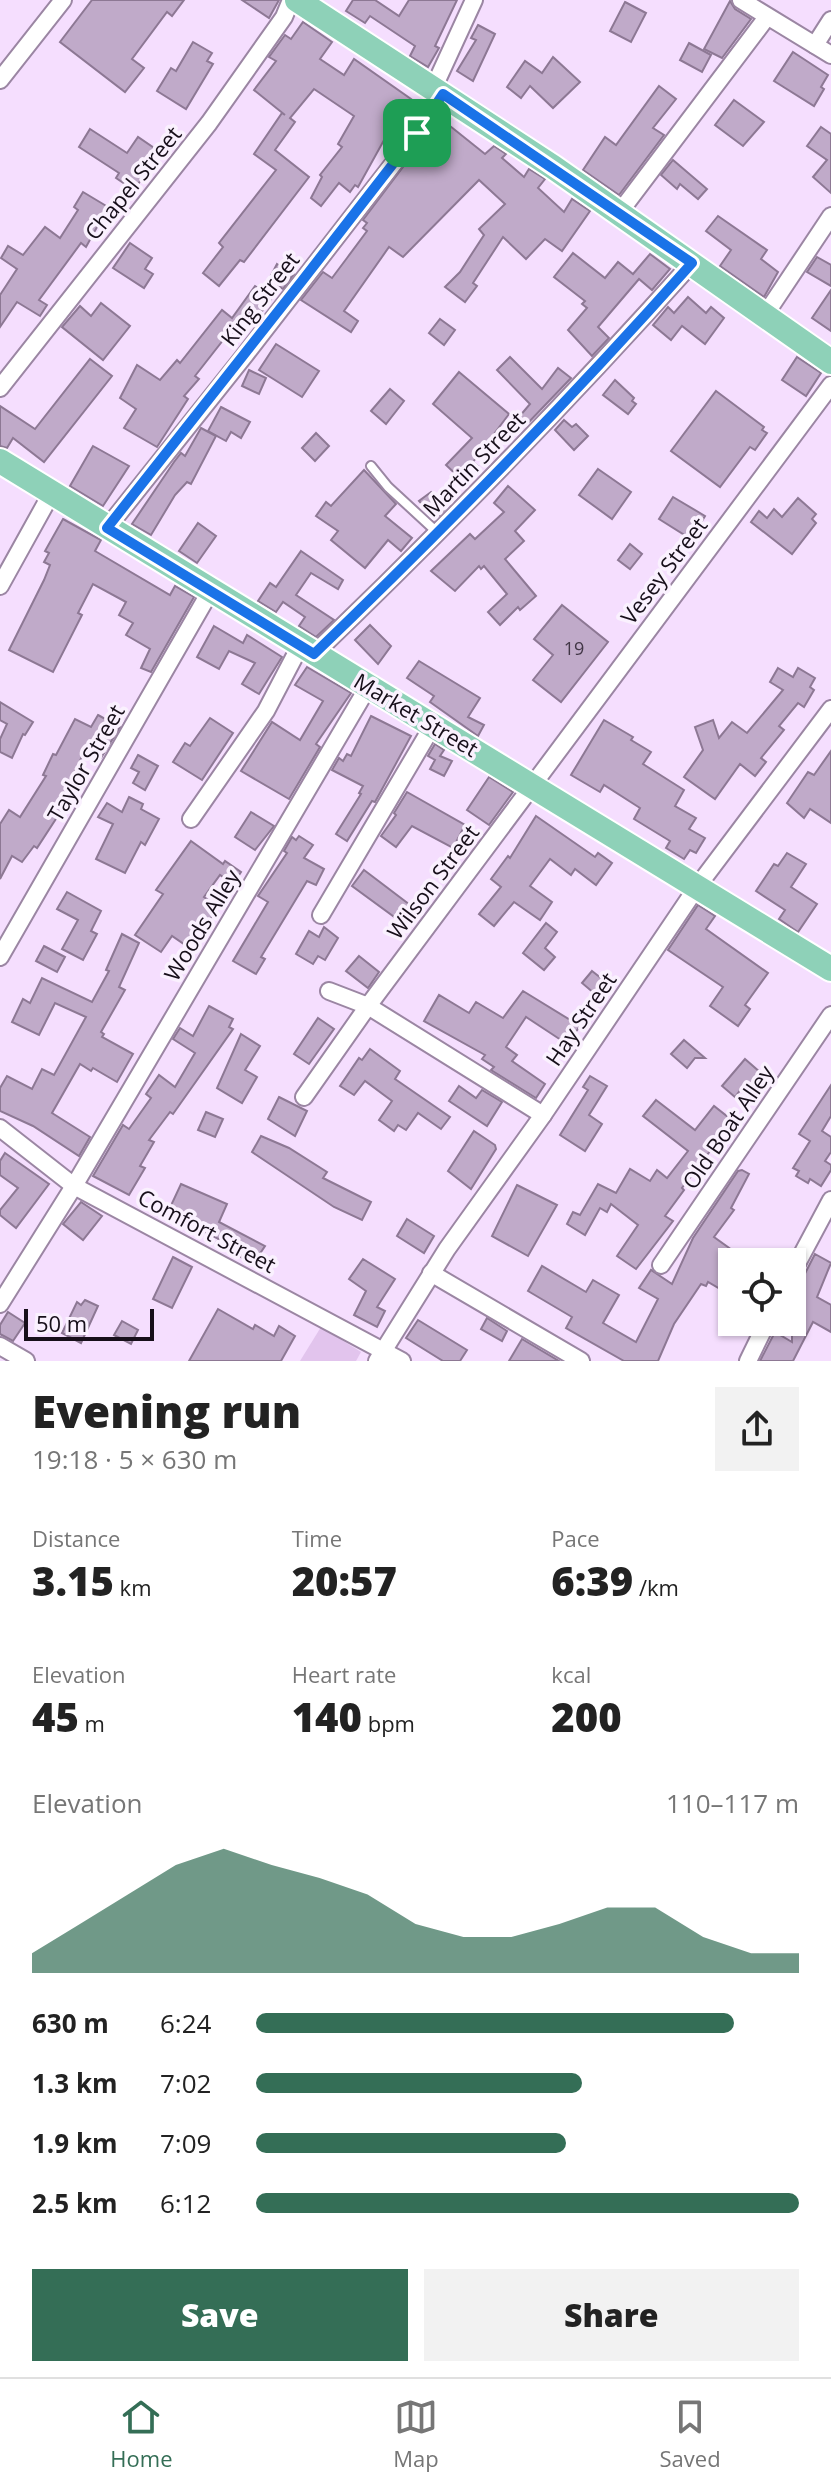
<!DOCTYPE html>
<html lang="en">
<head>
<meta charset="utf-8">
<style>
	body { margin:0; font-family:"Open Sans",sans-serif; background:#f2f2f2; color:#222; height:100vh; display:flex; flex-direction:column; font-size:30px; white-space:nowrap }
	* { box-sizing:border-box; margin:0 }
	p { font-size:26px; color:#767676 }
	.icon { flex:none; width:44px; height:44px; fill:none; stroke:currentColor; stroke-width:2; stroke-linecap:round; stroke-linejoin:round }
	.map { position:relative; height:1361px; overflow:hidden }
	.sheet { display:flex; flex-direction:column; background:#fff; flex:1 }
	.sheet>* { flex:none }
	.buttons { position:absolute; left:718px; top:1248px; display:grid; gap:16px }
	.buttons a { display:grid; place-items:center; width:88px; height:88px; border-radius:0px; background:#fff; box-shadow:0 2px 6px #0004; font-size:40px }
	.scale { position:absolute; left:24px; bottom:20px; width:130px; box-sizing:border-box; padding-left:8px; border:4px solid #170f1a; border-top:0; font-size:22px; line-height:28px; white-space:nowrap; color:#170f1a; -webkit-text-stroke:6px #faf1fe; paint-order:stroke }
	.pin { position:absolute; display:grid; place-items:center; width:68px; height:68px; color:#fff; margin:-34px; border-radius:16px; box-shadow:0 4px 12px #0006 }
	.round { display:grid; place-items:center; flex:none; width:84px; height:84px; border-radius:0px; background:#f2f2f2 }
	.summary { display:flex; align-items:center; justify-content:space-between; height:136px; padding:0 32px }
	h1 { font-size:44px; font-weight:800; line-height:60px }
	.stats { display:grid; grid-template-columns:repeat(3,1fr); gap:12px; height:136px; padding:8px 32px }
	.stats div { display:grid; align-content:center }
	.stats b { font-size:40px; font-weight:800 }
	.stats small { font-size:22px; font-weight:400 }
	.stats p { font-size:22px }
	.chart { height:224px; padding:16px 32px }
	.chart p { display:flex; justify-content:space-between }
	.chart svg { width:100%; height:144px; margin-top:8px; fill:#346e56; opacity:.7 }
	.primary-button { display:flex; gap:16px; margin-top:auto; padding:16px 32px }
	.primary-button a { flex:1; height:92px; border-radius:0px; background:#346e56; color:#fff; font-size:32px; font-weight:800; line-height:92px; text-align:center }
	.primary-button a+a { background:#f2f2f2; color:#222 }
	ul { padding:0 32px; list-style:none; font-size:26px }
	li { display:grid; grid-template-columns:128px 96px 1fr; align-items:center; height:60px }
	li i { height:20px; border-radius:10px; background:#346e56 }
	.menu { display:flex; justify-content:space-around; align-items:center; height:112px; border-top:2px solid #e0e0e0; background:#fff; font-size:22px; color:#767676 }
	.menu a { display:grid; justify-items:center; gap:4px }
	.menu .current { color:#346e56 }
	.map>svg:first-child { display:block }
	.green { fill:#e2c4ed }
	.building { fill:#c0aac9; stroke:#8d7894; stroke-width:2 }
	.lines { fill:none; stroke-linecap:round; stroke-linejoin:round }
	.lane-casing { stroke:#9b86a3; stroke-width:12 }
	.street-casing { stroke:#9b86a3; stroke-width:20 }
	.primary-casing { stroke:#fff; stroke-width:28 }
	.lane { stroke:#fff; stroke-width:8 }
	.street { stroke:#fff; stroke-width:16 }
	.primary { stroke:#8ed1b8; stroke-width:24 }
	.route-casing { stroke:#fff; stroke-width:16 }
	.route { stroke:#1a73e8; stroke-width:10 }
	.labels { text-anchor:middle; stroke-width:7; stroke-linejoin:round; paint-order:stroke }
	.number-label { font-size:18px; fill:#413646 }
	.street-label { font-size:22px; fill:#170f1a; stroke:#faf1fe }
</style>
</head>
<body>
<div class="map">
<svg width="831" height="1361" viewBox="0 0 831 1361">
	<rect width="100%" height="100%" fill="#f5defe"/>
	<path class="green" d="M321,1327L361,1352L356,1361H300Z"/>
	<g class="building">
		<path d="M92,0H184L172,16L167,12L132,59L144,68L125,92L60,42Z"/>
		<path d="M242,0H279L269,18Z"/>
		<path d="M353,0H375L399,16L409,0H457L435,46L439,48L428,67L410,56L415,46L370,16L365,23L346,11Z"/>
		<path d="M730,1L735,9L751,19L722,58L704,49Z"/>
		<path d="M625,2L646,13L631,42L610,31Z"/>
		<path d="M303,22L332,42L320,59L344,75L354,59L411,99L394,122L358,187L355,185L350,192L339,183L321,206L311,198L322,177L320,175L342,147L338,144L354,116L314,89L290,118L295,122L275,150L309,177L244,262L240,260L219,286L203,273L223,247L219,243L276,170L254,154L282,113L285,115L254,90L276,61L269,57L285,35L291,39Z"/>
		<path d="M478,25L495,34L473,81L457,71L476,40L471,38Z"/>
		<path d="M193,42L212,53L207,61L213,64L186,109L157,91L171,68L176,71Z"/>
		<path d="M689,43L711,55L702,72L680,60Z"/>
		<path d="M793,52L828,75L821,87L824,89L814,106L774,81Z"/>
		<path d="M553,57L580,82L553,108L530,86L521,98L507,87L525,61L542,73Z"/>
		<path d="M659,86L676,99L653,128L664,135L619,195L583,170L605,137L616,145Z"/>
		<path d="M734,100L764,122L743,146L715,125Z"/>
		<path d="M440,118L485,154L494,146L506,154L502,158L524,177L529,169L545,179L538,188L564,212L572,199L590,211L562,251L545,239L526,259L503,237L473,283L477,286L465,302L445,287L460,272L484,235L479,229L505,204L479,180L403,257L389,247L344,311L358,321L351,332L301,300L323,272L332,278L347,258L367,231L363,228L367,223L363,220Z"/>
		<path d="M821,127L831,134V193L813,177L827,160L807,146Z"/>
		<path d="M90,129L127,153L138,137L160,152L134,190L116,178L119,173L79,147Z"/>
		<path d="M673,160L707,189L698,199L680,184L677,189L661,175Z"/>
		<path d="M83,192L108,207L86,247L81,243L39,300L47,305L40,316L17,302L0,327V295L17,269L1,258L8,246L23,255L45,227L60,238L78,210L74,207Z"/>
		<path d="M718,216L767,250L761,259L778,272L764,297L720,266L731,250L706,231Z"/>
		<path d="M130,243L152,258L145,269L153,274L144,288L113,268Z"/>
		<path d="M573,253L605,278L618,262L633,274L650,254L670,269L652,290L639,279L598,327L609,338L592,356L568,330L587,308L582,304L585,301L554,277Z"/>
		<path d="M817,257L831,265V286L807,272Z"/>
		<path d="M277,264L294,274L283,289L280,287L260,314L252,311L229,342L224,339L195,376L199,379L184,396L188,399L157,447L124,428L136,409L120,398L137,365L160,380L177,360L180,363L222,310L232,318L255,286L263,291Z"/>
		<path d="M831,290V331L812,318Z"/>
		<path d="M688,297L706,313L711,307L724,318L705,344L682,326L671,340L653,325L668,307L674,313Z"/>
		<path d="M101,303L130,326L103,360L62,327L80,306L91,316Z"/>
		<path d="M440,319L455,330L444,345L429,333Z"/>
		<path d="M276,344L319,371L302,397L259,370Z"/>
		<path d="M510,357L542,389L558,368L571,378L527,424L519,417L530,404L497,370Z"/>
		<path d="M797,357L821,373L806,396L782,380Z"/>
		<path d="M90,359L112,376L44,462L13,438L7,448L0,446V406L35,429Z"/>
		<path d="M249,370L266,378L259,394L242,386Z"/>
		<path d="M459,372L509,414L473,462L478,466L463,481L446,465L472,438L433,404Z"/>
		<path d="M615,380L634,398L632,401L636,404L628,414L603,395Z"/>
		<path d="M390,389L404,401L386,424L371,411Z"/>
		<path d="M716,391L764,427L762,430L767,433L755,450L750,447L720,487L671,451Z"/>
		<path d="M221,407L250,422L241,438L231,432L226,441L208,431Z"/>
		<path d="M564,420L572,427L576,424L588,436L574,450L555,430Z"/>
		<path d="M201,428L216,436L191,484L187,482L175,495L151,535L132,524L174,462L181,453L185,456Z"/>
		<path d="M316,433L329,446L315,461L302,448Z"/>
		<path d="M93,446L129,466L103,506L70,486Z"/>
		<path d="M598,469L631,492L612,519L579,495Z"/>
		<path d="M364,470L396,504L385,516L412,538L401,551L388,540L365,568L331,540L338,531L316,516L326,502L331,506Z"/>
		<path d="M508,486L535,510L515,531L524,541L505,559L536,596L520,610L518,607L500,625L488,612L507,594L484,566L481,569L479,566L455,591L431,571L470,534L475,539L504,512L494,503Z"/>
		<path d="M431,492L445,509L435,519L419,501Z"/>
		<path d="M673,497L705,516L691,539L659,519Z"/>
		<path d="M798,498L816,514L812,519L816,523L792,554L751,522L759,511L767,518L774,509L782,517Z"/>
		<path d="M63,519L101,540L95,551L170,595L175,586L194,597L151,672L141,668L150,649L126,635L133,623L119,615L126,602L93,584L78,613L82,615L53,672L9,650L44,580L50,565L44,562L49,553L45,551Z"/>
		<path d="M198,523L216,536L197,563L179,551Z"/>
		<path d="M630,544L642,554L630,569L618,560Z"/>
		<path d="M301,551L343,580L338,589L311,573L296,595L334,620L316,637L299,626L305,617L283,602L276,612L258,601L270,583L276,587Z"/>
		<path d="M562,605L608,642L561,702L533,680L553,655L534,639Z"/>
		<path d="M370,625L391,646L378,664L355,640Z"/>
		<path d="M214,626L243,643L247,635L282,657L259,694L242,684L255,663L229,651L219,669L197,657Z"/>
		<path d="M419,661L480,698L468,717L484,725L478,736L430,702L434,696L407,678Z"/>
		<path d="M307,667L351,693L316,744L320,747L289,799L241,771L272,722L300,740L323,701L295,685Z"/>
		<path d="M778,668L793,677L798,668L815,678L810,687L814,690L804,707L798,703L779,726L784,730L761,758L766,762L755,776L740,764L715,799L684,777L703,750L695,727L713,720L719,738L732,722L747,733L783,690L770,682Z"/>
		<path d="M0,702L33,722L25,735L23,734L12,758L0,752V739L7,724L0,720Z"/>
		<path d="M98,715L120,727L101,758L85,750L64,795L67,797L60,806L63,808L37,848L34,846L22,862L12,856L0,879V824L9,810L20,817L46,776L43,775L53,754L56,755L75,719L91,727Z"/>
		<path d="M371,716L411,736L375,802L372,801L347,841L336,834L361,794L359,793L363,786L332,770L339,758L343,761L347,754L351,756Z"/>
		<path d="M210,718L233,733L202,780L173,762L185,743L190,746Z"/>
		<path d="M604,720L633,737L631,740L651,752L643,764L684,790L675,806L696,818L689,829L705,838L696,853L690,850L684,859L666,848L670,841L634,819L640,808L604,785L600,792L571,775Z"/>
		<path d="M435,744L444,750L440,756L452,761L444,776L430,769L435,760L428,756Z"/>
		<path d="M831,751V823L810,809L804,818L787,803L808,772L814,775Z"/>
		<path d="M138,755L158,766L145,790L133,783L139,772L131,768Z"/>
		<path d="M489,777L513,792L489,825L467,810Z"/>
		<path d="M407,792L465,825L453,848L412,826L396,847L381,836L396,815L394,813Z"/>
		<path d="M129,797L143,804L141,809L159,819L145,845L141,842L125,873L96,859L113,824L98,817L107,803L122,812Z"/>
		<path d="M251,812L274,826L255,850L235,837Z"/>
		<path d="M536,816L595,857L598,853L612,863L596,885L575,869L571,875L550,859L530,886L552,902L540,920L514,902L494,926L479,914L501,887L491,879L508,856L510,858Z"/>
		<path d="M299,836L313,845L304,858L324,869L316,885L307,881L261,957L265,959L256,974L233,961L268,902L258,896L287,853L284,851L292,837L296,840Z"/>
		<path d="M191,841L223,864L225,861L241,872L233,884L220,875L204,897L218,907L202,932L206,934L194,951L172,936L161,952L135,935L163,894L156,890Z"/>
		<path d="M787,853L806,864L791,887L817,904L798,932L779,919L785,910L756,891L774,864L778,866Z"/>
		<path d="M364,870L418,911L408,927L352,886Z"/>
		<path d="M67,892L101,911L91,931L97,934L83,960L62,949L78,920L57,909Z"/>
		<path d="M698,905L715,916L706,929L768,973L745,1005L750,1009L738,1026L710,1006L723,987L668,950Z"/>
		<path d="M546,923L557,932L545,948L555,957L544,970L523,953Z"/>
		<path d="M324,927L338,938L325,960L318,956L313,964L296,954L309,931L319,937Z"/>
		<path d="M122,934L139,943L119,987L125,990L101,1032L104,1034L102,1037L133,1054L117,1082L93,1068L91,1071L80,1064L52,1113L90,1137L79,1156L33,1126L0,1111V1088L7,1076L32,1089L42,1069L54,1075L86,1017L55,1003L39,1035L12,1022L23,999L30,1003L42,978L92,1002L109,971L106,970Z"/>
		<path d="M44,946L65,957L57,972L36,961Z"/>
		<path d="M359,956L379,972L368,988L346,971Z"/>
		<path d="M592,971L611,986L601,999L582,983Z"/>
		<path d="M523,991L580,1026L567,1044L526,1017L506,1047L517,1055L512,1061L545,1084L536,1098L491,1070L494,1067L482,1059L485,1055L424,1021L439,995L469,1013L476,1002L503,1018Z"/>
		<path d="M209,1006L233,1019L229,1027L233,1029L173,1114L170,1112L149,1140L154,1142L140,1166L145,1168L129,1195L93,1176L123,1125L129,1129L151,1098L146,1094L159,1075L175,1087L195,1053L173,1039L180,1028L193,1036Z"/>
		<path d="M318,1018L334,1029L309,1064L294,1054Z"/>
		<path d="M241,1034L260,1046L245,1070L257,1077L242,1103L217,1088Z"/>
		<path d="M684,1040L705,1058H695L687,1068L671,1054Z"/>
		<path d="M370,1049L400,1071L395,1079L450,1117L441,1129L418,1113L406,1130L398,1125L394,1131L379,1120L392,1101L365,1081L354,1095L340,1086L359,1058L362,1060Z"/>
		<path d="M745,1059L769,1080L757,1094L745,1084L735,1097L722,1086Z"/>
		<path d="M590,1076L607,1086L589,1115L602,1124L585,1151L560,1135L588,1090L583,1087Z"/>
		<path d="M831,1085V1116L822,1131L831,1137V1152L825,1161L831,1165V1170L821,1186L810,1179L808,1183L796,1176L799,1171L793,1168L810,1141L799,1134Z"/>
		<path d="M459,1086L476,1098L482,1090L502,1102L487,1126L449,1101Z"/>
		<path d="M279,1097L307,1111L295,1136L268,1119Z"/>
		<path d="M656,1100L695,1130L714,1106L733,1121L682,1188L684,1190L665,1216L673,1221L636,1269L617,1256L638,1225L611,1204L607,1212L600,1208L585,1235L567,1224L573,1212L580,1215L598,1184L616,1193L630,1169L650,1181L657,1170L667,1178L688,1151L643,1116Z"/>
		<path d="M206,1112L223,1119L215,1137L198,1130Z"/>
		<path d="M474,1131L495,1145L496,1149L471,1189L448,1171Z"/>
		<path d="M261,1136L289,1148L327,1172L323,1178L371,1202L362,1220L334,1207L252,1152Z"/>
		<path d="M5,1153L49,1184L16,1228L0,1215V1210L18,1188L0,1175V1161Z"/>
		<path d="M742,1170L749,1174L731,1208L734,1210L714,1237L732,1250V1296L708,1282L706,1286L701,1284L674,1324L658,1361H624L566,1328L572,1317L528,1291L542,1266L586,1292L593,1280L619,1295L603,1323L636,1342L658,1299L639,1288L651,1270L672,1284L693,1238L738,1171Z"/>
		<path d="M181,1184L227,1204L219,1222L265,1246L253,1264L216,1243L219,1239L167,1214Z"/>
		<path d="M517,1185L557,1205L528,1256L492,1236Z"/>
		<path d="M81,1202L102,1216L83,1240L63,1224Z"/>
		<path d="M407,1219L434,1236L424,1253L397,1236Z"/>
		<path d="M815,1254L831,1263L817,1297L831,1305V1332L813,1322L793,1361H760L775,1332L792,1342V1299Z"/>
		<path d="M173,1257L192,1267L172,1308L153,1299Z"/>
		<path d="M363,1259L395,1279L377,1307L385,1311L377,1327L354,1315L366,1291L349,1279Z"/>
		<path d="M85,1300L98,1306L81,1343L62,1333L77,1302L81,1305Z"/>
		<path d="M218,1309L253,1329L255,1325L274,1336L279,1326L295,1336L281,1361H189Z"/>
		<path d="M8,1312L25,1323L13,1341L0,1334V1325Z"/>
		<path d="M487,1318L507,1331L502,1341L481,1329Z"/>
		<path d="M418,1320L467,1350L460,1361H443L406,1338Z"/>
		<path d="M122,1321L138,1330L131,1344L114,1335Z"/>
		<path d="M522,1339L559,1361H509Z"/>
	</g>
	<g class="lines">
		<g class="lane-casing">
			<path id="lane" d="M371,466L388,487L438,533"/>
		</g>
		<g class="street-casing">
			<g id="street">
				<path d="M741,0L831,55"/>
				<path d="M815,45L831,20"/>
				<path d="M0,80L63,0"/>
				<path d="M434,87L474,0"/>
				<path d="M619,213L767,17"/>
				<path d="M765,315L831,216"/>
				<path d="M0,388L209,123L284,17L291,0"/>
				<path d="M107,528L245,355L417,133L443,94"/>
				<path d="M0,586L51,494"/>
				<path d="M314,654C445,528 571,398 692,263"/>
				<path d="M191,819L266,711L300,646"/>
				<path d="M321,915L432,727"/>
				<path d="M0,957L211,590"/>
				<path d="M329,991L368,1006L543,1115"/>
				<path d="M304,1097L368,1006L831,385"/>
				<path d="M0,1128L74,1186L402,1361"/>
				<path d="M661,1265L831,1015"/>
				<path d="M431,1273L581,1361"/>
				<path d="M792,1273L831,1200"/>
				<path d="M0,1304L74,1186L368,687"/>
				<path d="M0,1346L26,1361"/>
				<path d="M377,1361L447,1249L543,1115L697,887L831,709"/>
				<path d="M748,1361L767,1322"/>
			</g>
		</g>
		<g class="primary-casing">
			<g id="primary">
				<path d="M297,0L553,167L831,362"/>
				<path d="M0,461L831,969"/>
			</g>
		</g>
		<use href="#lane" class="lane"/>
		<use href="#street" class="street"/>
		<use href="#primary" class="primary"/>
	</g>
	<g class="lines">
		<g class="route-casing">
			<path id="route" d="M443,94L692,263C571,399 445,528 314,654L107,528L302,281L417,133Z"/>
		</g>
		<use href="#route" class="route"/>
	</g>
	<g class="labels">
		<g class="number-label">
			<text x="574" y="655">19</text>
		</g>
		<g class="street-label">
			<text transform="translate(133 183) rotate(-51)" y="8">Chapel Street</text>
			<text transform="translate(260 299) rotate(-52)" y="8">King Street</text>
			<text transform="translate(474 464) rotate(-46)" y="8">Martin Street</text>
			<text transform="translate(664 571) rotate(-53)" y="8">Vesey Street</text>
			<text transform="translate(416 715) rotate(31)" y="8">Market Street</text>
			<text transform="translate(86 763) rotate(-60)" y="8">Taylor Street</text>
			<text transform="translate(433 882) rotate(-53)" y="8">Wilson Street</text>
			<text transform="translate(202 925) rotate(-59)" y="8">Woods Alley</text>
			<text transform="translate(581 1019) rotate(-56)" y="8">Hay Street</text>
			<text transform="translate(728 1127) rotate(-56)" y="8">Old Boat Alley</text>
			<text transform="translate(207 1231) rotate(28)" y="8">Comfort Street</text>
		</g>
	</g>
</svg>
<div class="buttons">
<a><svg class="icon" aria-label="locate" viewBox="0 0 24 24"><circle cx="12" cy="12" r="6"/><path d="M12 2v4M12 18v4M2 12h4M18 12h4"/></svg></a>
</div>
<div class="scale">50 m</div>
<div class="pin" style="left:417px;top:133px;background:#1e9e55"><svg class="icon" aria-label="arrive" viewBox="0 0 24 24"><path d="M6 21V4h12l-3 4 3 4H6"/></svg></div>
</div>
<section class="sheet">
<div class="summary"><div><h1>Evening run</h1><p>19:18 · 5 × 630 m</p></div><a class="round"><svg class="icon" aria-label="share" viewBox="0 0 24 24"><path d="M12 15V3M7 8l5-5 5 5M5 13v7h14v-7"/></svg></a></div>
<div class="stats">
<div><p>Distance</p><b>3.15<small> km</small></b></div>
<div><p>Time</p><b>20:57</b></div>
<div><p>Pace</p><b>6:39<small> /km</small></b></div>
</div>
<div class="stats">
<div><p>Elevation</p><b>45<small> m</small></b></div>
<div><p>Heart rate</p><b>140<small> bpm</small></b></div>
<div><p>kcal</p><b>200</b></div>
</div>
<div class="chart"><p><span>Elevation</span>110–117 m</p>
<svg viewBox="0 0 160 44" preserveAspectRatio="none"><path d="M0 44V38L10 29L20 20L30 11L40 6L50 11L60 15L70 20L80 29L90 33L100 33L110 29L120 24L130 24L140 33L150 38L160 38V44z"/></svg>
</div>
<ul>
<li><b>630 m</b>6:24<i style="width:88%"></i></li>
<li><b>1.3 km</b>7:02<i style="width:60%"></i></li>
<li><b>1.9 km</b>7:09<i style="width:57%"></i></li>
<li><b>2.5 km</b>6:12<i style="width:100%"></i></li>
</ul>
<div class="primary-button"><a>Save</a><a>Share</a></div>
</section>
<nav class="menu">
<a class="current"><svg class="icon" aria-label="home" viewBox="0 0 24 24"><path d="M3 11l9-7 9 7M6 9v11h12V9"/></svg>Home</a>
<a><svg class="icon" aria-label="map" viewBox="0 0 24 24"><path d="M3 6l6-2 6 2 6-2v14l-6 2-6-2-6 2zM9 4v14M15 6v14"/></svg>Map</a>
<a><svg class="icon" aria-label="saved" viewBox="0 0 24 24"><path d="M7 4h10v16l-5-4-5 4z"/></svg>Saved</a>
</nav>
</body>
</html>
